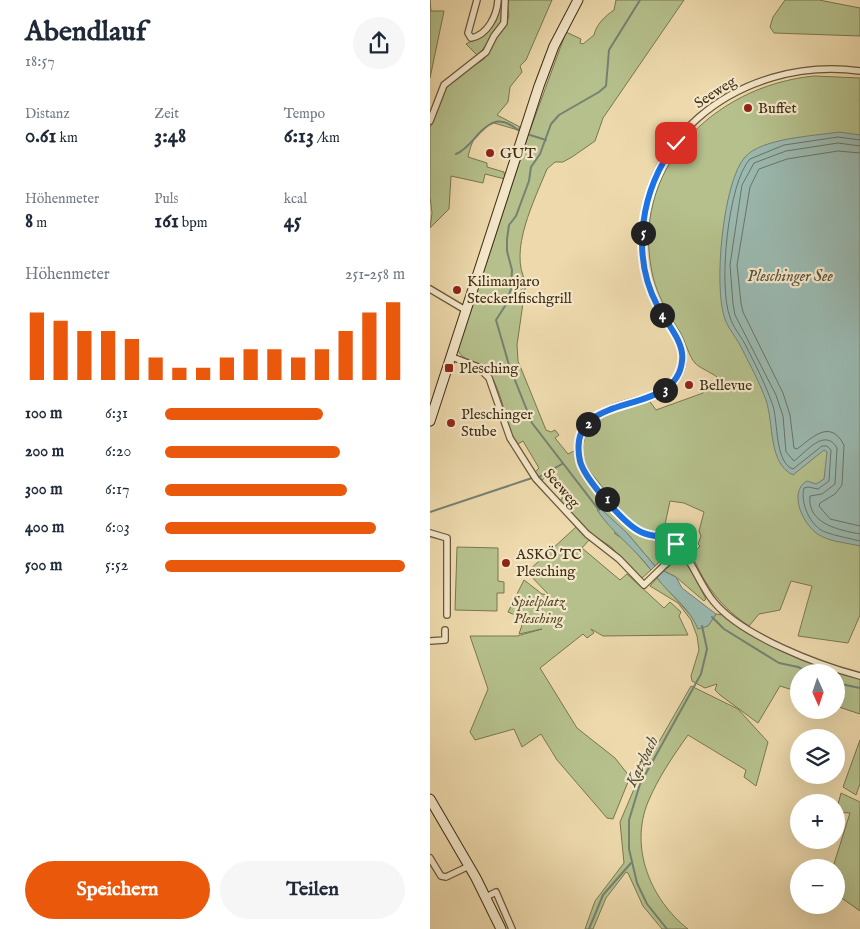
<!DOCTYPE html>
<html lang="de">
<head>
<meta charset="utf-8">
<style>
	body { margin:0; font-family:"IM FELL English",serif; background:#f6f6f7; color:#1f2937; height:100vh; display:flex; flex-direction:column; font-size:19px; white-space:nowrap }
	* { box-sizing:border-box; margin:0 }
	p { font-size:16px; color:#747a83 }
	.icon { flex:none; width:28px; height:28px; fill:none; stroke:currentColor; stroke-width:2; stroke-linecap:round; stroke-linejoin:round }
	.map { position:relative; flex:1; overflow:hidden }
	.panel { display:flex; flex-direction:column; background:#fff; width:430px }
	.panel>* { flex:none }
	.needle { width:32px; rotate:177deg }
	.controls { position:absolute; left:360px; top:664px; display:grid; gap:10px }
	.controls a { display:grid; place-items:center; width:55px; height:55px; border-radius:50%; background:#fff; box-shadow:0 5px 20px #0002; font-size:25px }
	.pin { position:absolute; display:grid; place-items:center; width:42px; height:42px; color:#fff; margin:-21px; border-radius:10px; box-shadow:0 2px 8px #0006 }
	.km { position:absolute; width:25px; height:25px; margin:-12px; border-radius:50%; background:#222; color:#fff; font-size:14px; line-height:25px; text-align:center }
	.round { display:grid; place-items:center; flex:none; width:52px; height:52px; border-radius:26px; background:#f6f6f7 }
	.summary { display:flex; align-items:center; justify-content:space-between; height:85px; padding:0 25px }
	h1 { font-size:28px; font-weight:700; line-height:38px }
	.stats { display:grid; grid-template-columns:repeat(3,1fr); gap:8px; height:85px; padding:5px 25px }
	.stats div { display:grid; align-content:center }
	.stats b { font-size:21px; font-weight:700 }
	.stats small { font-size:14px; font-weight:400 }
	.stats p { font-size:14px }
	.chart { height:140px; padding:10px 25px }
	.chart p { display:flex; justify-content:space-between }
	.chart svg { width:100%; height:90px; margin-top:5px; stroke:#ea580c; stroke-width:6 }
	.action { display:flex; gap:10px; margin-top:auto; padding:10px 25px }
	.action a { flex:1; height:58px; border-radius:30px; background:#ea580c; color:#fff; font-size:20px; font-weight:700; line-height:58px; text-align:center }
	.action a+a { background:#f6f6f7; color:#1f2937 }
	ul { padding:0 25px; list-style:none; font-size:16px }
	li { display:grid; grid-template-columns:80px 60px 1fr; align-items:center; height:38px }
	li i { height:12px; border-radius:6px; background:#ea580c }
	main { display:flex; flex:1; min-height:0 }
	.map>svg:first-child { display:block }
	.green { fill:#b5c08c; stroke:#7a764f }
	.water { fill:#9ab9b1; stroke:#758171 }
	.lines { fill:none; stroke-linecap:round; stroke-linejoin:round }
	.shore { stroke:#6c7262; stroke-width:1 }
	.stream { stroke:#758171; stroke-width:2 }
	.minor-casing { stroke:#6a5738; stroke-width:8 }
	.secondary-casing { stroke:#3e2c12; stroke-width:11 }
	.minor { stroke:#f3e6c9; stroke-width:5.5 }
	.secondary { stroke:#f3e6c9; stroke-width:9 }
	.route-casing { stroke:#fff; stroke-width:10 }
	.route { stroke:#1a73e8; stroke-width:6 }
	.poi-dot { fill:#8f2418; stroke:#f3e6c9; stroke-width:2 }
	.labels { text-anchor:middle; stroke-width:4.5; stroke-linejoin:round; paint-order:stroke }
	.street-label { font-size:15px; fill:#3e2c12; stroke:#f3e6c9 }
	.poi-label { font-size:15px; fill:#3e2c12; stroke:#f3e6c9; text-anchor:start }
	.park-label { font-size:15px; font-style:italic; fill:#564a2a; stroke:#f3e6c9 }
	.water-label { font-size:16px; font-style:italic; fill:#554f3a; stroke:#f3e6c9 }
</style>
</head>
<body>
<main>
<section class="panel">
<div class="summary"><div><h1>Abendlauf</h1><p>18:57</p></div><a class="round"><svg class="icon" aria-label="share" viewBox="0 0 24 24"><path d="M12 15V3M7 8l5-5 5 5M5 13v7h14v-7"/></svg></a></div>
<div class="stats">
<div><p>Distanz</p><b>0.61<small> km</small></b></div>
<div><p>Zeit</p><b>3:48</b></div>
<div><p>Tempo</p><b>6:13<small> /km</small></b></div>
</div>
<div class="stats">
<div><p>Höhenmeter</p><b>8<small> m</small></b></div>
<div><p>Puls</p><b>161<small> bpm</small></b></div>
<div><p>kcal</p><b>45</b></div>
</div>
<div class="chart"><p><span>Höhenmeter</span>251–258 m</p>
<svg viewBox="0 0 160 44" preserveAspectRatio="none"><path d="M5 44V11M15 44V15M25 44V20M35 44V20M45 44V24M55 44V33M65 44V38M75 44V38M85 44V33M95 44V29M105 44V29M115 44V33M125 44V29M135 44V20M145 44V11M155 44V6"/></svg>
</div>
<ul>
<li><b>100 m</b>6:31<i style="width:66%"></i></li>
<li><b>200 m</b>6:20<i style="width:73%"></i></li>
<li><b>300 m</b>6:17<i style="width:76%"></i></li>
<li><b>400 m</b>6:03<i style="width:88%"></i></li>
<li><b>500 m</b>5:52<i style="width:100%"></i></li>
</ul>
<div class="action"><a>Speichern</a><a>Teilen</a></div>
</section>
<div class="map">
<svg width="430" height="929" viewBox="0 0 430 929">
	<rect width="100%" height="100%" fill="#edd9ac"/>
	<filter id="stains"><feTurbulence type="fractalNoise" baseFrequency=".004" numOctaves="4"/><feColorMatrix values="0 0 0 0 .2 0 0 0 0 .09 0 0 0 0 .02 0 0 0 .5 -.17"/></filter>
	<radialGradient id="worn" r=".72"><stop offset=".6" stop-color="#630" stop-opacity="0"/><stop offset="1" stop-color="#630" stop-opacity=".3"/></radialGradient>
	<g class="green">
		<path d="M0,0L1,11H14L0,78Z"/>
		<path d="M70,0H73V21L48,56L36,44C56,35 69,22 70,0Z"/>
		<path d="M77,0H122L96,60L90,66L92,72L80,87L78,102L67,115L90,127L88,130L64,123C47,130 42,139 38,157L57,163V167L74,172L75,179L55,174L53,183L21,176L19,209L0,228L2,213L0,197V128L13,91L19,82L54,59L64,39L75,26L79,16Z"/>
		<path d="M186,0H254L173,118L165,141L142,157L133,162H125L117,169C105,199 78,251 96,282L87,345L88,361L116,430L121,432L125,430L129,435L125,438L138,454L144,451L147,454L153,473L206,531L235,539L242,545L243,549L225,566L197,533H184L197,542L221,570L212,578L180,546L158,532L129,501L132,499V491L116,477L112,480L105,472L109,468L93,441L88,444L82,437C75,417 69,380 54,367C45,360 32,361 28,350L99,133L136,32L151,39L150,43L153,44L164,35C166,25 175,16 184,10Z"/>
		<path d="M355,0H389L430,8V36L344,33L340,27L343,17Z"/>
		<path d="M384,76L430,78V615L418,643L368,636L382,586L361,581L350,610L329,614L319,626C292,608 275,586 262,555L270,546L268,544L271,536L269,531L274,512L254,503L240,501L233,534L221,532L204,526L161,473C154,463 150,452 153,440C161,411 193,407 218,399L226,410L273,393V389L283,385L287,377C282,373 268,367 265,363C259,357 255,340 250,332C239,315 228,297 223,277C198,170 283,86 384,76Z"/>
		<path d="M146,527L159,540L152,548L190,580L197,574L234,608L240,602L251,612L249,616L258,635L173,636L161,629L164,633L157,638L153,634L110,668L147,728L185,758L200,777L183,819L177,818L127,760L111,734L92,747L84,729L45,740L40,732L58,689L40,636H87L112,629L89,634L94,619L78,612L94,580L112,594L119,595L97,572Z"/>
		<path d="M27,547L68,548V581L74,582V593H67V611L25,610Z"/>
		<path d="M250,557H254L276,599L274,601L246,577L234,571Z"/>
		<path d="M227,578L264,619L278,626L286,614L293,615L324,635L430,678V714L406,706V672H369V692L350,686L328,723L290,695L285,690L287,684L275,688L262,681L261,676L269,650L267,636L261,620L248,603L220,586Z"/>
		<path d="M261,686L308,709L338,742L326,786L314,777L316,770L258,735C243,756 228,778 218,802C199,848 221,900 258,929H232L213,906L198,873L196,872L176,898L163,929H155L165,901L194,863L190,822L210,775Z"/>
		<path d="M430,740V784L426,795L413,787Z"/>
		<path d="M411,793L430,802V911L406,894V868L403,867L420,813L406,812Z"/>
	</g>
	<g class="water">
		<path d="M409,132L430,135V546C418,543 402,542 391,536C374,528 357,492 377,481L386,484L394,479L397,452L394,450L363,475C338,463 344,424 336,400C329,381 319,363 310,345C305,336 298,328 295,319C283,288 293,181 315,157C332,138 384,136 409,132Z"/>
		<path d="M171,509L197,533L225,566L221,570C204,547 182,533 167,510Z"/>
		<path d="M234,571L246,577L252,588L286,614L278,626L268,629C259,607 241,596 227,578Z"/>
	</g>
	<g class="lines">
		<g class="shore">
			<path d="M430,140L408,137L354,145L320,159C298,182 288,287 300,317C303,327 310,335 315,344C325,364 336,385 343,406C348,422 345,463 363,469L392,446H397L401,450L399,481L388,489L378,487L374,488C370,503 380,526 395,532C406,536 418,538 430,541"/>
			<path d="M430,146L408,143L356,151L324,163L312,185L300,265L303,304L305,315L346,395L353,416L356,452L364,461C376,452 395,427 407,448L405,484L392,494L380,496C377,524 409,530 430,534"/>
			<path d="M430,153L408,151L357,159L329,169L320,187L307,265L311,303L313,312L353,393L360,415L364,448L367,449C382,438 400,418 414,445L412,485L405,494L390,503L389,506L400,519L430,526"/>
		</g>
		<g class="stream">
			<path d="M100,135L116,140"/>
			<path d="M26,154C48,145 57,104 88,130"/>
			<path d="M109,477L132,464"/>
			<path d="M169,510L102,423L79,365L66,320L75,306L81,289L82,270L77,251V239L79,225L86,216L99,181L101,167L110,154L121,124L129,115L169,92L176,86L179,50L210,0"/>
			<path d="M0,512L102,478"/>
			<path d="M282,617L294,629L349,663L368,667L378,672"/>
			<path d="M406,683L430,688"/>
			<path d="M159,929L173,895L201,863"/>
			<path d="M237,929L217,904L207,883L199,849V820L210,784L271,674L277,649L272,626"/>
		</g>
		<g class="minor-casing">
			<g id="minor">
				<path d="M47,0L38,33L41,38C58,35 67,15 68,0"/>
				<path d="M430,71C309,55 192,144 215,273C220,301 252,336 253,357C253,413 167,390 152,434C149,443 148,454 151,463C155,477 195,522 207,530C218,537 233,533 243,542C263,559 268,583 284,602C312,636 388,665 430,676"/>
				<path d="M0,121L14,85L56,52L64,36L74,23L75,0"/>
				<path d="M0,289L37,311"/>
				<path d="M22,357L48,367L59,378L80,438L106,479L157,534L189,559L214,585L250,550"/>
				<path d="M0,533L17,538V615"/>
				<path d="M0,641L15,640V630"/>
				<path d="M0,858L11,876L16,877L39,866"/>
				<path d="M56,897L66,892L82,929"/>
			</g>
		</g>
		<g class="secondary-casing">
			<g id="secondary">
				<path d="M0,421L109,86L124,46L148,0"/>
				<path d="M0,799L46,878L71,929"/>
			</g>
		</g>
		<use href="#minor" class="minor"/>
		<use href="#secondary" class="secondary"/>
	</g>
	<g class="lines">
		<g class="route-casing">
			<path id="route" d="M246,143C211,189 200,255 228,307C236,323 255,342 252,361C246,421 134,386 150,461C154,478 195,525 211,532C223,538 235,534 246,544"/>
		</g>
		<use href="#route" class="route"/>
	</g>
	<g class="poi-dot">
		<circle cx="318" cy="108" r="5"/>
		<circle cx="60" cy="153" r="5"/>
		<circle cx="27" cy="290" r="5"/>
		<rect x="14" y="363" width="10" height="10" rx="2.5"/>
		<circle cx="259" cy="385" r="5"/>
		<circle cx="21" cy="423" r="5"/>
		<circle cx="76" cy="563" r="5"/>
	</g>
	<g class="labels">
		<g class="street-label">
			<text transform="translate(285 92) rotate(-33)" y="5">Seeweg</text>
			<text transform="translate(132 488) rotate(49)" y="5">Seeweg</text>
		</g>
		<g class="poi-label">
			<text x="328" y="113">Buffet</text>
			<text x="70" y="158">GUT</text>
			<text x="37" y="286">Kilimanjaro<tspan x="37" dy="17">Steckerlfischgrill</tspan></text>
			<text x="29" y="373">Plesching</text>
			<text x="269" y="390">Bellevue</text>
			<text x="31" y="419">Pleschinger<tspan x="31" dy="17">Stube</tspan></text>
			<text x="86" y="559">ASKÖ TC<tspan x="86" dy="17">Plesching</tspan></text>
		</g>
		<g class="park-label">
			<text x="108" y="606">Spielplatz<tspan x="108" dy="17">Plesching</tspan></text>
		</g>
		<g class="water-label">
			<text x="360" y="281">Pleschinger See</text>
			<text transform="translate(211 761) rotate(-64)" y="6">Katzbach</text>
		</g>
	</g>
	<rect width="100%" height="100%" filter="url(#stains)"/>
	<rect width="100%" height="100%" fill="url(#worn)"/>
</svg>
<div class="controls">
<a><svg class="needle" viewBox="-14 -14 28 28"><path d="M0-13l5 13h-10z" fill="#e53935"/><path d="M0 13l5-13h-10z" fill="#747a83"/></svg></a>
<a><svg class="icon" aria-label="layers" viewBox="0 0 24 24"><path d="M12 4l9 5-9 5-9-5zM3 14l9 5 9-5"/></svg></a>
<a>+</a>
<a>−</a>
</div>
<div class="pin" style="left:246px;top:544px;background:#1e9e55"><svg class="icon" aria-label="arrive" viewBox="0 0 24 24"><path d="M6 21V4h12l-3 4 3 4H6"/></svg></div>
<div class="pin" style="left:246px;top:143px;background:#d93025"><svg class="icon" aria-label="check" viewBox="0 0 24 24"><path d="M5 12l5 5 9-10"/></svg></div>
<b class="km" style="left:177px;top:499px">1</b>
<b class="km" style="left:158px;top:424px">2</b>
<b class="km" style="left:235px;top:390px">3</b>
<b class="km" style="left:232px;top:315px">4</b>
<b class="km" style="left:213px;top:233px">5</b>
</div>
</main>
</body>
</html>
